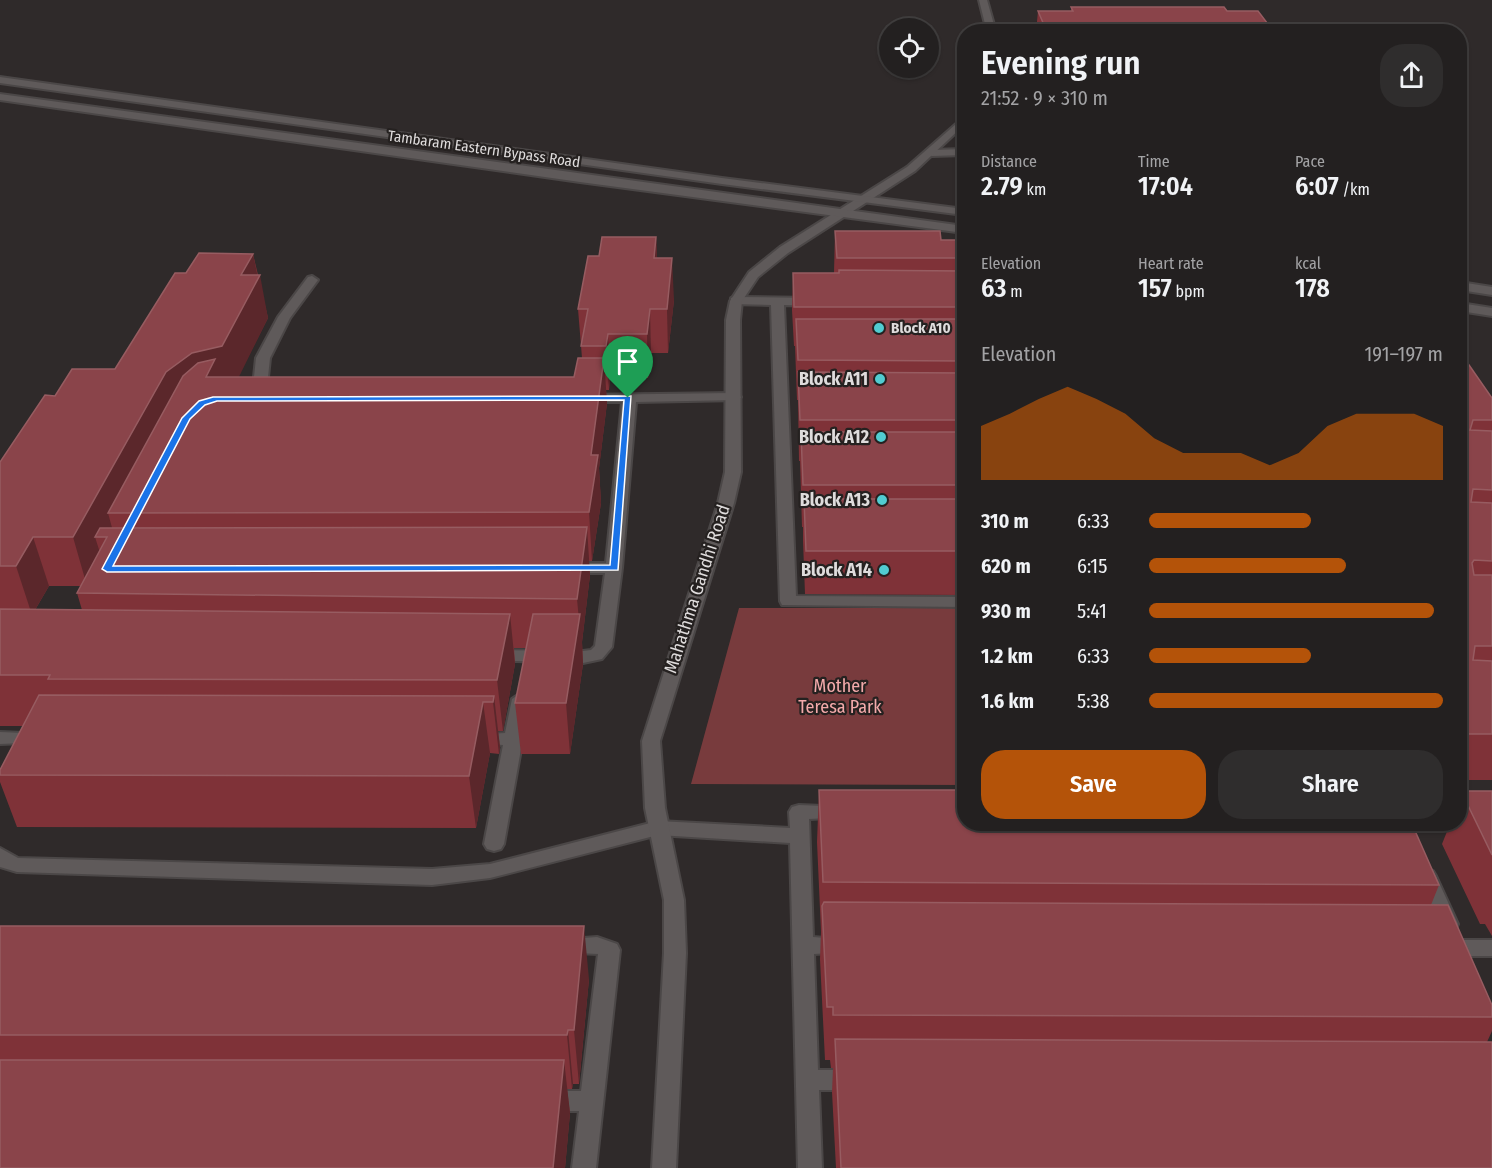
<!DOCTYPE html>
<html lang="en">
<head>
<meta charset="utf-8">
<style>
	body { margin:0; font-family:"Fira Sans Condensed",sans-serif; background:#2f2d2d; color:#f1f3f6; height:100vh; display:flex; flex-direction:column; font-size:22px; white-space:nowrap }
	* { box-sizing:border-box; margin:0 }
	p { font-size:20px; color:#a3a3a5 }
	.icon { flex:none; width:33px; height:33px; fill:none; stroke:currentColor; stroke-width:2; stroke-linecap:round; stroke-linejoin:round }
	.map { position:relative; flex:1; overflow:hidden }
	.panel { position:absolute; left:957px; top:24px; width:510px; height:807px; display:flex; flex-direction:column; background:#232020; border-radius:24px; box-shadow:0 2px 4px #0004,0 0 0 2px #403e3e }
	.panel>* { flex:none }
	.tools { position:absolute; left:879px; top:18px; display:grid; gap:12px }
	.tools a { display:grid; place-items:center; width:60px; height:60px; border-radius:50%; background:#232020; box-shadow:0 2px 4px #0004,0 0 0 2px #403e3e; font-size:30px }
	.pin { position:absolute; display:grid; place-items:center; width:51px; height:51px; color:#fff; margin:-62px -26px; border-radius:50% 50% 50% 0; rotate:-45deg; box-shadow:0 0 6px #0007 }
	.pin .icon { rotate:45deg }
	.round { display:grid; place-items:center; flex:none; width:63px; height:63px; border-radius:24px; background:#2f2d2d }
	.summary { display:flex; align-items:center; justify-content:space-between; height:102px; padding:0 24px }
	h1 { font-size:33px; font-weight:600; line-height:45px }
	.metrics { display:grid; grid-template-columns:repeat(3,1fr); gap:9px; height:102px; padding:6px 24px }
	.metrics div { display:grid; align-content:center }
	.metrics b { font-size:26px; font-weight:600 }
	.metrics small { font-size:16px; font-weight:400 }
	.metrics p { font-size:16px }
	.chart { height:168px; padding:12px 24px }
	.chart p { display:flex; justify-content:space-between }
	.chart svg { width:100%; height:108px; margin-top:6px; fill:#b45309; opacity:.7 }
	.cta { display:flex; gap:12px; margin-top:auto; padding:12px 24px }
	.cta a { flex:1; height:69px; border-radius:24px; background:#b45309; color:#fff; font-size:24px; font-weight:600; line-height:69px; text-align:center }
	.cta a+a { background:#2f2d2d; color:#f1f3f6 }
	ul { padding:0 24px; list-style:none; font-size:20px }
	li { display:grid; grid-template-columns:96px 72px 1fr; align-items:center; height:45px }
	li i { height:15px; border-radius:8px; background:#b45309 }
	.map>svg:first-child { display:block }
	.green { fill:#783b3d }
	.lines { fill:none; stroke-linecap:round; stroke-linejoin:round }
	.minor-casing { stroke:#4b4747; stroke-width:4 }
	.tertiary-casing { stroke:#4b4747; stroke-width:4 }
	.secondary-casing { stroke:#4b4747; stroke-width:4 }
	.minor { fill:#5f5a5a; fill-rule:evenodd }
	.tertiary { fill:#5f5a5a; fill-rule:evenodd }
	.secondary { fill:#5f5a5a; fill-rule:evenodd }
	.wall { fill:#7f3238; fill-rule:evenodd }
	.shaded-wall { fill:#5b272b }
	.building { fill:#8a444a; stroke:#975c61; stroke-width:1.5 }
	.route { fill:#1a73e8; stroke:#fff; stroke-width:1.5; fill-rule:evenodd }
	.poi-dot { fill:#51ccd1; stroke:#252120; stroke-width:2 }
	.labels { text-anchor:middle; stroke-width:4.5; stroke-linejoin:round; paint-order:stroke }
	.far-street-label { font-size:15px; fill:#dfdcdc; stroke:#252120 }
	.far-poi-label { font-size:15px; font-weight:bold; fill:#dfdcdc; stroke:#252120; text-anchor:start }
	.poi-label { font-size:18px; font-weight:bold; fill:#dfdcdc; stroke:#252120; text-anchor:end }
	.street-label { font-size:18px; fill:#dfdcdc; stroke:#252120 }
	.park-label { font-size:18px; fill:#f4aaab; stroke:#252120 }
</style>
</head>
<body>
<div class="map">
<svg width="1492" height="1168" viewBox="0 0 1492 1168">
	<rect width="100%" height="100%" fill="#2f2a2a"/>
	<path class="green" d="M739,608H964V785L691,784Z"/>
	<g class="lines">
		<g class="minor-casing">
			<g id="minor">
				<path d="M964,149V155L932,156L927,153L932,150Z"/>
				<path d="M312,276L318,280L290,318L270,358L266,396L264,399H254L252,396L256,358L278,317L308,277Z"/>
				<path d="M736,297L814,298L820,302L814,306L784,305L796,596L964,597V607L782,605L780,601L771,305L731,304V298Z"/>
				<path d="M734,393L741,397L739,400L636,402L622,568L612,647L602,659L583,663L486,660L483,656L492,650L583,651L591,650L595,646L605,573H567L559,568L567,563H606L622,402H584L579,401V395Z"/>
				<path d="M521,693L530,699L504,844L501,849L494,851L487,849L484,844L503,745L472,743L470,739L472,735L505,733L512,699Z"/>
				<path d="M0,732L46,734L48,738L46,742L0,744Z"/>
				<path d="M799,805L848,807L851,812L848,817L809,819L813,937L850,940L853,946L850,952L814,954L818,1070H855L863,1073L867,1080L863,1087L855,1090H819L822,1168H798L790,843L658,835L490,878L432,885L17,872L0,867V848L18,858L432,869L490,864L658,821L790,828L789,812L792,807Z"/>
				<path d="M1426,868L1433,871L1436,876L1458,924L1455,930L1448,932L1441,930L1438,924L1416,876L1419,871Z"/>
				<path d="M597,937L617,944L620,950L596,1168H572L579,1111H546L538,1108L534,1101L538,1094L546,1091H581L598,954L556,952L553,946L556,940Z"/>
				<path d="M1446,940H1492V956H1446L1438,954L1435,948L1438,942Z"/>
			</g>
		</g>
		<g class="tertiary-casing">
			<g id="tertiary">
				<path d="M979,0H987L996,32H987Z"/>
				<path d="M964,117V125L915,171L788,253L758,277L742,301L740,320L741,472L734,503L660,741L665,808L684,900L686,953L676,1168H652L664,953V900L645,808L642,741L718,503L725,472L726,320L730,301L749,272L780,247L907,167Z"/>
			</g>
		</g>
		<g class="secondary-casing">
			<g id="secondary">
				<path d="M0,77L722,178L964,209V215L722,184L0,83Z"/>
				<path d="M0,94L964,226V233L580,182L0,100Z"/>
				<path d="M1460,282L1492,287V295L1460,290Z"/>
				<path d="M1460,303L1492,308V316L1460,311Z"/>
			</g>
		</g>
		<use href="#minor" class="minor"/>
		<use href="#tertiary" class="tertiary"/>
		<use href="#secondary" class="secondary"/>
	</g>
	<g class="wall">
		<path d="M1071,7L1227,11L1274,32H1036L1038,11H1071Z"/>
		<path d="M835,231L941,240H964V595L805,594L803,541V527H802L800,461H799L798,400H797L795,346H794L792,310L793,273H834Z"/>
		<path d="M656,237L657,258L674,300L668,353H651L648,378H610L609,390H606L607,403L599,468L601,503L592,561H589L590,575L582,642L583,664L570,754H521L515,703L526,648H514L515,664L503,731H498L500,747L499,754L490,753L476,828L17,827L0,782V770L23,726H0V462L55,396L115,369L186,273L253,254L258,275L268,318L238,377H574L582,358L578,309L599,256ZM49,586H81L77,593L82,610H35Z"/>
		<path d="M1460,352L1492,398V780H1460Z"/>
		<path d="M819,790L1439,885L1431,905L1492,1017V1031L1487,1042L1492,1168H836L832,1092L833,1068H831L830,1060H825L820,959L821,932L817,842Z"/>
		<path d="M1461,791H1492V936L1485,924H1480L1442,844L1450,824H1460V796Z"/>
		<path d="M0,926L589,979L579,1084H573L572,1089H567L570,1113L565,1168H0Z"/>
	</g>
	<g class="shaded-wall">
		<path d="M656,237L658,279L654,258Z"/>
		<path d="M253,254L258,278L260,275L268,318L232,391L108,513L114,535L107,537H95L102,559L87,586L73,537L166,372L241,275Z"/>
		<path d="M672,258L674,300L668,353L667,309Z"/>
		<path d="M650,309L651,353L648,378L647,334Z"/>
		<path d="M608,334L610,378L609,390L606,346Z"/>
		<path d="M604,358L607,403L599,468L601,503L592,561L589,512L591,455Z"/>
		<path d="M587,527L590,575L582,642L583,664L570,754L566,703L579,620L577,599Z"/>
		<path d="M33,537L49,586L32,615L16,566Z"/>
		<path d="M510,614L515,664L503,731L497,680Z"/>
		<path d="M494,696L500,747L499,754L493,702Z"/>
		<path d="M483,702L490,753L476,828L469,776Z"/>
		<path d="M584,926L589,979L579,1084L574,1030Z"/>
		<path d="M568,1030L573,1084L572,1089L567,1035Z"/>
		<path d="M564,1060L570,1113L565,1168H553Z"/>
	</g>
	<g class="building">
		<path d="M1071,7H1224L1227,11H1258L1274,32H1047L1038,11H1073Z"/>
		<path d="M835,231H940L941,240H964V258H837Z"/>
		<path d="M602,237H656L654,258H672L667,309H650L647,334H608L606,346H581L588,309H578L588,256H599Z"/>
		<path d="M199,253L253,254L241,275H260L222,346L192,353L166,372L73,537H33L16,566H0V462L45,395L55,396L72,369H115L175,273H186Z"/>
		<path d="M839,270L964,271V307H794L793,273H839Z"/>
		<path d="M796,319H964V361L798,360Z"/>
		<path d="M1460,352L1492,398V420H1473L1470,430L1492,431V490L1473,489L1471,502L1492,503V561L1474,560L1472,563L1474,575H1492V646H1475L1473,660L1492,661V734H1460Z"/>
		<path d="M578,358H604L591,455H598L589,512L108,513L183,376L198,363L215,359L206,377H574Z"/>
		<path d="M798,372L964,373V420H800Z"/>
		<path d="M801,432H964V485H803Z"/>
		<path d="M804,499H964V551H806Z"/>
		<path d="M587,527L577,599L77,593L107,537H95L100,528Z"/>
		<path d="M0,609L510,614L497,680L48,679L50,675H0Z"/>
		<path d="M533,614H580L566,703H515Z"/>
		<path d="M39,695L494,696L493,702H483L469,776L0,775V770Z"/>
		<path d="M819,790H964V824H1412L1439,885L823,882Z"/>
		<path d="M1461,791H1492V855Z"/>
		<path d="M824,902L1448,905L1492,1005V1017L833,1015V1007H827L822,906Z"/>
		<path d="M0,926H584L574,1030H568L567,1035H0Z"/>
		<path d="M835,1039L1492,1042V1168H841Z"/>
		<path d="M0,1060H564L553,1168H0Z"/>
	</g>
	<path class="route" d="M631,396L618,570L107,572L102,569L182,418L199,401L213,397ZM624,400L610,565L113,566L190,419L205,405L217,401Z"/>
	<g class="poi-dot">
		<circle cx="879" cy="328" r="6"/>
		<circle cx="880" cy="379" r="6"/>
		<circle cx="881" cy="437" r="6"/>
		<circle cx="882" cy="500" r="6"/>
		<circle cx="884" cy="570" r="6"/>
	</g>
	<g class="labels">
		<g class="far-street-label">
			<text transform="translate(484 149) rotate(8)" y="5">Tambaram Eastern Bypass Road</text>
		</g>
		<g class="far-poi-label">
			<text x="891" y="333">Block A10</text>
		</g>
		<g class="poi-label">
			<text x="868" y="385">Block A11</text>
			<text x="869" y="443">Block A12</text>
			<text x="870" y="506">Block A13</text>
			<text x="872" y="576">Block A14</text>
		</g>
		<g class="street-label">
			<text transform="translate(697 589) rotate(-72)" y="6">Mahathma Gandhi Road</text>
		</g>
		<g class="park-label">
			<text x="840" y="692">Mother<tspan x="840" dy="21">Teresa Park</tspan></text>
		</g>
	</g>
</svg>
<div class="tools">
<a><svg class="icon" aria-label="locate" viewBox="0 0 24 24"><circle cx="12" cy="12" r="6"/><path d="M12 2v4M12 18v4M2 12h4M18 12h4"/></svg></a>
</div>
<div class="pin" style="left:628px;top:398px;background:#1e9e55"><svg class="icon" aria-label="arrive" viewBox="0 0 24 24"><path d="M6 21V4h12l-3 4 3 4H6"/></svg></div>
<section class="panel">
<div class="summary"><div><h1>Evening run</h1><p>21:52 · 9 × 310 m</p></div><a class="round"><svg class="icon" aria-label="share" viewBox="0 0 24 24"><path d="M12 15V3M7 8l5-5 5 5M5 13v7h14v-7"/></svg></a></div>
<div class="metrics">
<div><p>Distance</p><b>2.79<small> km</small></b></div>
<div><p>Time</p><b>17:04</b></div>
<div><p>Pace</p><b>6:07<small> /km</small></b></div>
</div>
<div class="metrics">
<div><p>Elevation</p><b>63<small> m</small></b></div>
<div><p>Heart rate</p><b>157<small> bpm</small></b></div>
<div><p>kcal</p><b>178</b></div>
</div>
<div class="chart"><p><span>Elevation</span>191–197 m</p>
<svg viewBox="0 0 160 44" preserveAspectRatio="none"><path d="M0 44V22L10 17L20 11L30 6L40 11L50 17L60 27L70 33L80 33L90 33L100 38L110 33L120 22L130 17L140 17L150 17L160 22V44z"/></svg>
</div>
<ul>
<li><b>310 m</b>6:33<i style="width:55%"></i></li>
<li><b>620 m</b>6:15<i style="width:67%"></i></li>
<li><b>930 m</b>5:41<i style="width:97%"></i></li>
<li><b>1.2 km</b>6:33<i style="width:55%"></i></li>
<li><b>1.6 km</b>5:38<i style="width:100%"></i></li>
</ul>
<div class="cta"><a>Save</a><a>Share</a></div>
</section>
</div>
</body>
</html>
